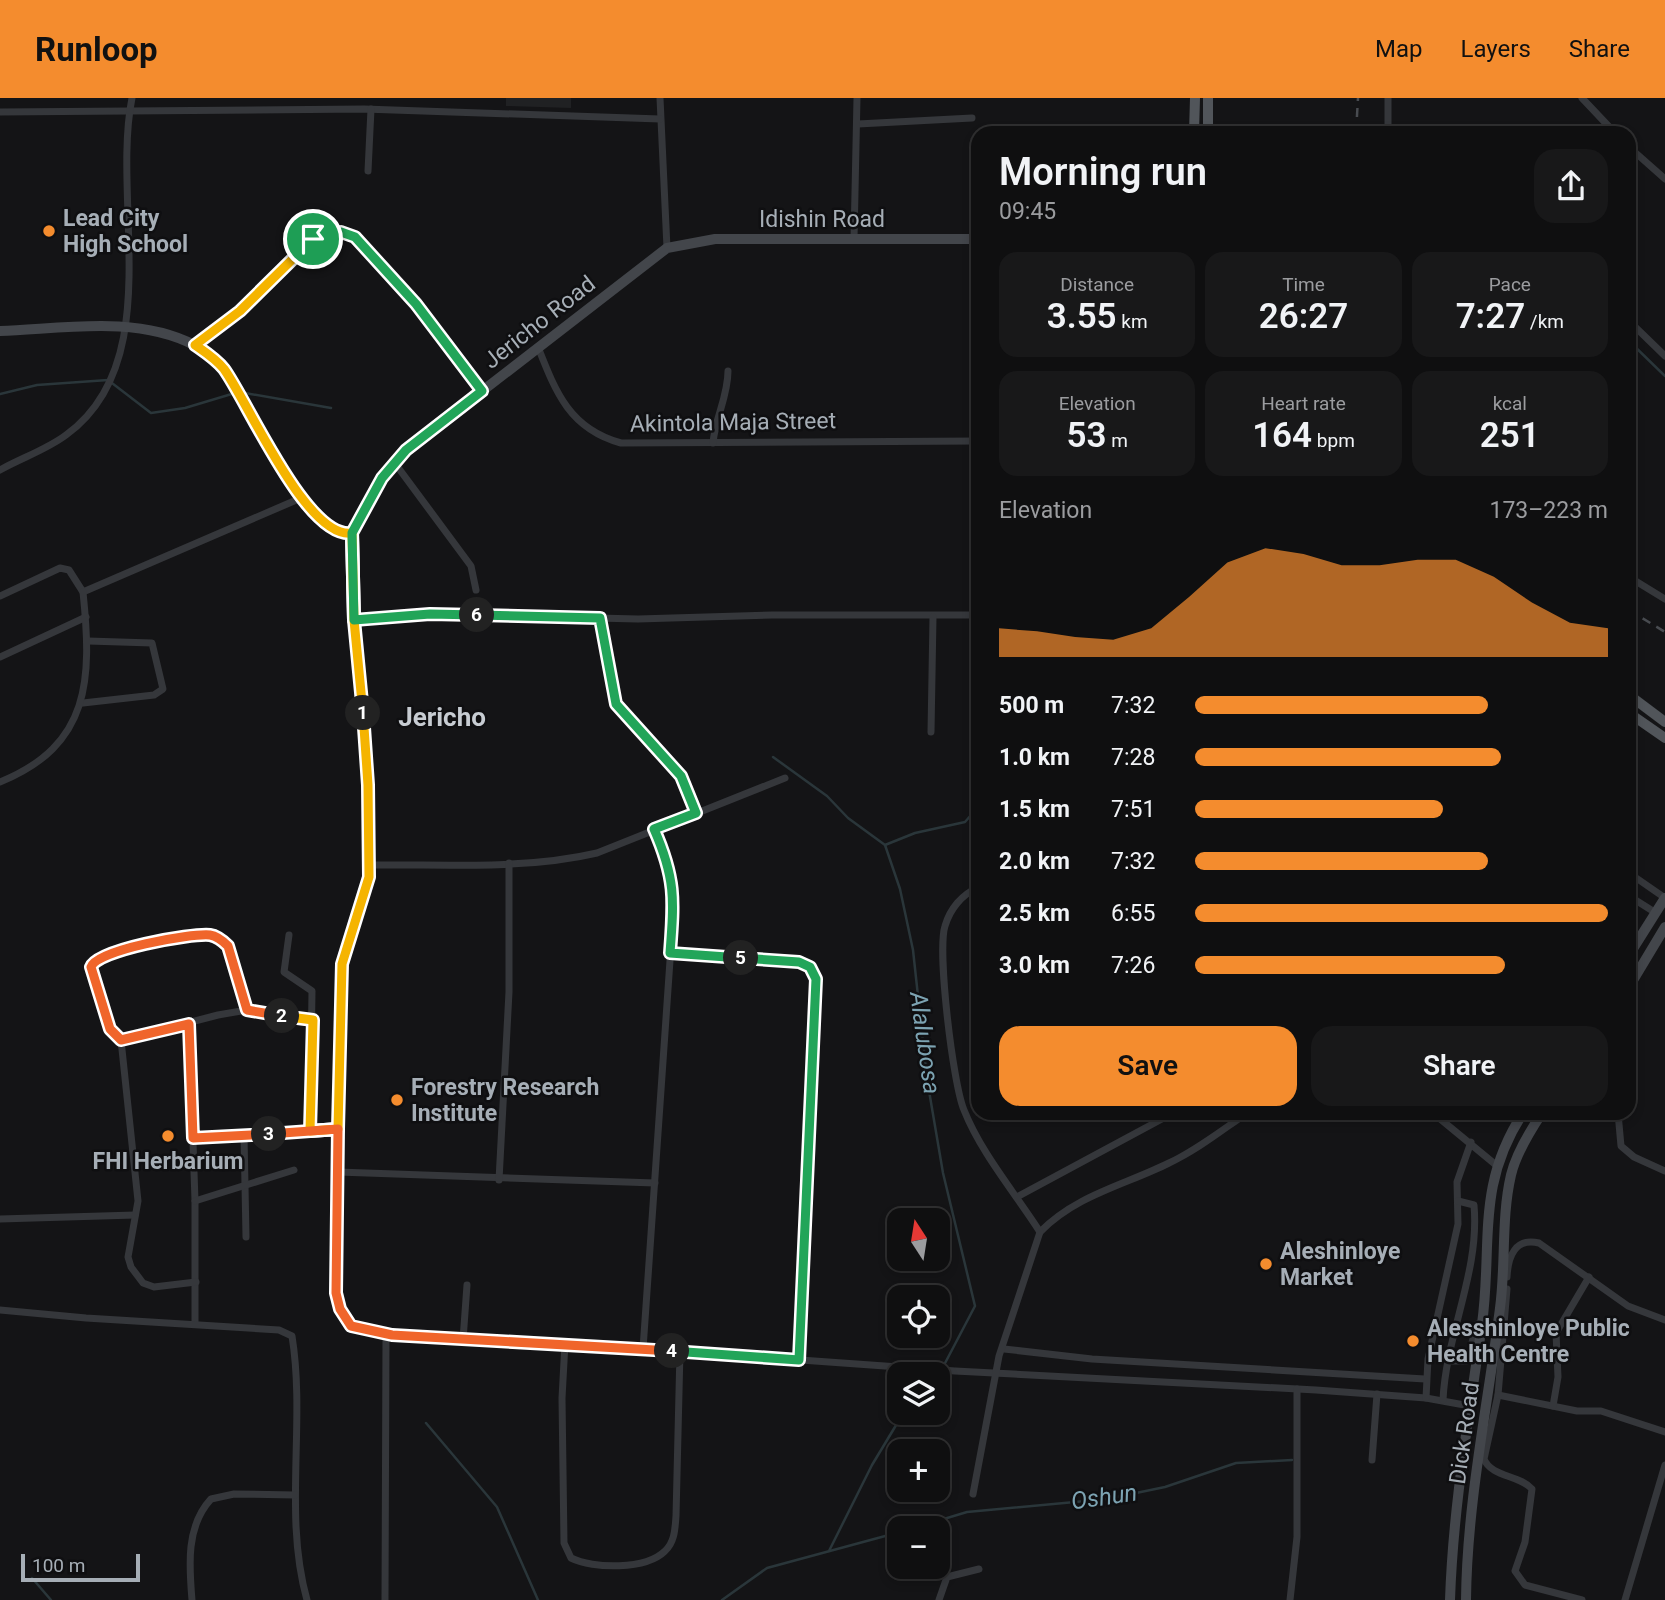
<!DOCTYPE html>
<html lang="en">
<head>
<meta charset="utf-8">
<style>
	body { margin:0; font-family:Roboto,sans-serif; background:#181819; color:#f1f3f6; height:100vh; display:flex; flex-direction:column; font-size:26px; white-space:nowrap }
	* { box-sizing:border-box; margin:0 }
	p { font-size:23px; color:#9b9c9f }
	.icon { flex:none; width:38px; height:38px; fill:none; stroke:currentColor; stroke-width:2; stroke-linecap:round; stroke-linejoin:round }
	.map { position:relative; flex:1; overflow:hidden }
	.side { position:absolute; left:971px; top:28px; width:665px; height:994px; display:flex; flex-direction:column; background:#0f0f10; border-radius:21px; box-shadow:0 4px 10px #0003,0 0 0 2px #2f2f30 }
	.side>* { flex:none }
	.needle { width:46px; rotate:348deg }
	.buttons { position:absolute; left:887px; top:1110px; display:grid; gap:14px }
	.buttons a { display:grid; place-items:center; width:63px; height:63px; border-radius:14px; background:#0f0f10; box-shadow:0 4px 10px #0003,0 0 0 2px #2f2f30; font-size:35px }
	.scale { position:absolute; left:21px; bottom:18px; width:119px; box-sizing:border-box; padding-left:7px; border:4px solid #a6aeb6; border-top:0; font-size:19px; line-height:24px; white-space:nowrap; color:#a6aeb6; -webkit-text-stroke:5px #0f0f11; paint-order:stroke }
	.pin { position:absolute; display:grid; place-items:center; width:60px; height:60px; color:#fff; margin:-30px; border:4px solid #fff; border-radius:50%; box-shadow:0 2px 7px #0007 }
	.km { position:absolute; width:35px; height:35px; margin:-18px; border-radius:50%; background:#222; color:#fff; font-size:19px; line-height:35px; text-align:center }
	.round { display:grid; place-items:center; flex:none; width:74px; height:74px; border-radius:21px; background:#181819 }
	.headline { display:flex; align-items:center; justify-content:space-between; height:119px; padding:0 28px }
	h1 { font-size:38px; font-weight:600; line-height:52px }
	.stats { display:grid; grid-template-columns:repeat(3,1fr); gap:10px; height:119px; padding:7px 28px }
	.stats div { display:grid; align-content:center; border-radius:18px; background:#181819; text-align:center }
	.stats b { font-size:35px; font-weight:600 }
	.stats small { font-size:19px; font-weight:400 }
	.stats p { font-size:19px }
	.chart { height:196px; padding:14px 28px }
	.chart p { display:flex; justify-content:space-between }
	.chart svg { width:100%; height:126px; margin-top:7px; fill:#f48c2e; opacity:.7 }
	.cta { display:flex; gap:14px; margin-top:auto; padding:14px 28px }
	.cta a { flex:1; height:80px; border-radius:21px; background:#f48c2e; color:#111; font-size:28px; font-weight:600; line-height:80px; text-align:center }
	.cta a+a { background:#181819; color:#f1f3f6 }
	ul { padding:0 28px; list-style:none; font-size:23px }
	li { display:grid; grid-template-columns:112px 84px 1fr; align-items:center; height:52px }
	li i { height:18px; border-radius:9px; background:#f48c2e }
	header { display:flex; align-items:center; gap:42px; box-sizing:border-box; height:98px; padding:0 35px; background:#f48c2e; color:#111 }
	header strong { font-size:33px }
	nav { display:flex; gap:38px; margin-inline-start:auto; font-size:24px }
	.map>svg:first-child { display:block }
	.built { fill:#202123 }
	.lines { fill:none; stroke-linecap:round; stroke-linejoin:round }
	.stream { stroke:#2a363a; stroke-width:2.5 }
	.street { stroke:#35373b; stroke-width:7 }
	.secondary { stroke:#43464b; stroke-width:10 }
	.primary { stroke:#51555a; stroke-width:10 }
	.rail { stroke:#484b50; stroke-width:2.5; stroke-dasharray:9 7; stroke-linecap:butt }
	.split-1-casing { stroke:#fff; stroke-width:14 }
	.split-2-casing { stroke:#fff; stroke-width:14 }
	.split-3-casing { stroke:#fff; stroke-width:14 }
	.split-4-casing { stroke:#fff; stroke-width:14 }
	.split-5-casing { stroke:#fff; stroke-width:14 }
	.split-6-casing { stroke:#fff; stroke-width:14 }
	.split-7-casing { stroke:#fff; stroke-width:14 }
	.split-1 { stroke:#f5b400; stroke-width:9 }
	.split-2 { stroke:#f5b400; stroke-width:9 }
	.split-3 { stroke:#f0652b; stroke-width:9 }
	.split-4 { stroke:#f0652b; stroke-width:9 }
	.split-5 { stroke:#22a559; stroke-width:9 }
	.split-6 { stroke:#22a559; stroke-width:9 }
	.split-7 { stroke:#22a559; stroke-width:9 }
	.poi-dot { fill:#f48c2e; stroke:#0f0f11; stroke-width:2.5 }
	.labels { text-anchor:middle; stroke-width:5; stroke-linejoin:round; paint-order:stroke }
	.poi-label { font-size:23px; font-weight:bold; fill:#a6aeb6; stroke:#0f0f11; text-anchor:start }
	.street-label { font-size:23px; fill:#a6aeb6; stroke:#0f0f11 }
	.water-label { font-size:24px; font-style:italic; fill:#7ca3b2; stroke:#0f0f11 }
	.quarter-label { font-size:26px; font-weight:bold; fill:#c7ccd2; stroke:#0f0f11 }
</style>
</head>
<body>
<header>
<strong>Runloop</strong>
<nav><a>Map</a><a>Layers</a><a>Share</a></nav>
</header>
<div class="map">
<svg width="1665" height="1502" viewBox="0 0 1665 1502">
	<rect width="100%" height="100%" fill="#141416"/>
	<path class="built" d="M506,0H571V10L506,8Z"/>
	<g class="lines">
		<g class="stream">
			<path d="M1629,243L1665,278"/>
			<path d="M245,295L331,310"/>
			<path d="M0,296L37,287L108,282L151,315L185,310L235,295"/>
			<path d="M773,659L827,698L848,720L885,747L900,791L913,852L927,981L943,1075L975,1208L943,1269"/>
			<path d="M885,747L915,735L965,724L978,709"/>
			<path d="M426,1325L497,1409L538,1502"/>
			<path d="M914,1430L967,1414L1107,1401L1165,1389L1236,1365L1292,1362"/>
			<path d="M829,1453L872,1367L904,1314"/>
			<path d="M32,1480L51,1502"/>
			<path d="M722,1502L767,1470L900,1434"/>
		</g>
		<g class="street">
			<path d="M660,0L667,150"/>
			<path d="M1582,0L1615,35"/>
			<path d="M0,14L364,11L660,21"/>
			<path d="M858,26L972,20"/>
			<path d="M1388,35V0"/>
			<path d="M1629,49L1665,81"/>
			<path d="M368,73L371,11"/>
			<path d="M854,141L857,0"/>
			<path d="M1629,223L1665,258"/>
			<path d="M195,247L240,213L313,141L341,134L356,139L392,176L482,293"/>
			<path d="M538,249C556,295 570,331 621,345L978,343"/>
			<path d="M713,345C715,320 728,299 728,273"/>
			<path d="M394,364L471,468L476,492"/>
			<path d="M0,372C21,360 46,352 66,337C167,264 111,104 132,0"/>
			<path d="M352,435L354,522L368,687L369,767L366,791L347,844L340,892L336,1195L340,1211L351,1228L392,1237L565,1245L955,1273L1316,1292L1426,1300L1470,1308"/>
			<path d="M1629,479L1665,501"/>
			<path d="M0,498L60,470L69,472L83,494L301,400"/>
			<path d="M600,520L616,606L681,678L696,714"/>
			<path d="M354,522L430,516L638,521L772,517H978"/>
			<path d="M0,559L86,519"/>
			<path d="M83,605L154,597L163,591L152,545L88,543"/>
			<path d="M931,634L933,519"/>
			<path d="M0,684C91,647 92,581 83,494"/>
			<path d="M369,767C444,766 524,772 597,755L785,680"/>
			<path d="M1629,775L1665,800"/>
			<path d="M1629,798L1656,815"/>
			<path d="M289,837L284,874L312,893L310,1033"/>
			<path d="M670,855L799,864L814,874L799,1262"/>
			<path d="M189,926L195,1103V1226"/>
			<path d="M121,942L218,917L247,912L313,922"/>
			<path d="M1433,1015L1496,1067"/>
			<path d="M1618,1015L1621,1048L1634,1059L1665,1073"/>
			<path d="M244,1037L246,1139"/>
			<path d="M193,1040L338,1032"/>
			<path d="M338,1074L655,1085"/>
			<path d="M499,1082L509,894V765"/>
			<path d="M1017,1099L1173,1015"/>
			<path d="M195,1103L294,1072"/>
			<path d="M0,1121L135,1117"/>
			<path d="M1040,1134C1076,1097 1125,1087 1169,1065C1197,1052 1222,1032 1247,1015"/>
			<path d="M1507,1179C1508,1159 1515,1139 1539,1145L1628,1208L1665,1222"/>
			<path d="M196,1184L154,1189L143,1185L131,1169L128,1159L138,1103L121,942L110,931L91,869L92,864L124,850L208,837C238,846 239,886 247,912"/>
			<path d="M1507,1191L1498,1297L1484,1361C1491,1379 1520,1377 1532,1391L1525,1444L1515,1473L1525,1487L1582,1502"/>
			<path d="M0,1212L86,1220L279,1232L292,1238C306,1325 283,1417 307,1502"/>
			<path d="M463,1242L467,1187"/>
			<path d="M565,1245L562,1300L564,1445L571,1460C593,1471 646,1472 665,1453C675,1444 675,1430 676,1418L680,1253"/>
			<path d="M643,1251L674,805L672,778L654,731"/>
			<path d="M1004,1251L1092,1261L1425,1281"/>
			<path d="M1446,1263H1467L1477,1226L1498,1227"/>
			<path d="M1498,1297L1577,1313H1601L1665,1334"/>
			<path d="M1426,1300L1428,1261L1458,1126L1457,1084L1471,1044"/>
			<path d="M1443,1302C1446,1236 1480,1174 1474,1107L1458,1103"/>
			<path d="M1553,1308L1558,1279L1556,1235L1589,1179"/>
			<path d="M1372,1362L1377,1296"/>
			<path d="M973,1396L999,1258L1040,1134C1015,1095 981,1055 964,1012C953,986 937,853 945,828C950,811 962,796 978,790"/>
			<path d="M192,1502C189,1467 186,1428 211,1401L234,1396L295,1397"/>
			<path d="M385,1502L386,1237"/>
			<path d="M939,1502L947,1479L979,1471"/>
			<path d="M1290,1502L1297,1439V1291"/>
			<path d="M1625,1502L1665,1367"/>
		</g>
		<g class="secondary">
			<path d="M0,233C62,231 136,217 194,247C257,280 284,427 348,436L355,432L382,380L406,352L667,150L715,141H978"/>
			<path d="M1629,857L1665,800"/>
			<path d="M1629,889L1665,829"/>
			<path d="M1450,1502C1453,1410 1469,1318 1482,1226C1493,1146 1475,1089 1523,1015"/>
			<path d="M1466,1502C1467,1404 1488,1306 1500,1210C1506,1166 1501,1120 1511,1077C1516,1056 1530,1033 1542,1015"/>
		</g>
		<g class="primary">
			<path d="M1194,35L1195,0"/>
			<path d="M1208,35V0"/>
			<path d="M1629,597L1665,624"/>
			<path d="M1629,615L1665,640"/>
		</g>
		<g class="rail">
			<path d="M1356,35L1358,0"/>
			<path d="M1629,512L1665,534"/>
		</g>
	</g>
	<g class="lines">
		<g class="split-1-casing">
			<path id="split-1" d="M313,141L240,213L195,247C205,254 216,261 224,271C248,304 307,442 352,435L354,522L363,615"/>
		</g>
		<g class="split-2-casing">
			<path id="split-2" d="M282,918L313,922L310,1033L338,1031L342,866L369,779L368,687L363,615"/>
		</g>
		<g class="split-3-casing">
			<path id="split-3" d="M269,1036L193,1040L189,926L121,942L110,931L91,869C96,852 191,835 210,837C217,838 223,843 228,848L247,912L282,918"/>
		</g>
		<g class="split-4-casing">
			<path id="split-4" d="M269,1036L338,1031L336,1195L340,1211L351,1228L392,1237L672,1253"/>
		</g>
		<g class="split-5-casing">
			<path id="split-5" d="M672,1253L799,1262L816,881L810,869L799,864L741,860"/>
		</g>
		<g class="split-6-casing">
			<path id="split-6" d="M477,517L600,520L616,606L681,678L696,715L654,731C676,781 674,802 670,855L741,860"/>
		</g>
		<g class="split-7-casing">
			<path id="split-7" d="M313,141L341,134L355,139L416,206L482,293L406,352L382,380L352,435L354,522L430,516L477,517"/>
		</g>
		<use href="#split-1" class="split-1"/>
		<use href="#split-2" class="split-2"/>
		<use href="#split-3" class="split-3"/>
		<use href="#split-4" class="split-4"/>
		<use href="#split-5" class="split-5"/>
		<use href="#split-6" class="split-6"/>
		<use href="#split-7" class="split-7"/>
	</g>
	<g class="poi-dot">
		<circle cx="49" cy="133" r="7"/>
		<circle cx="397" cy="1002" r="7"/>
		<circle cx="168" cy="1038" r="7"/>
		<circle cx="1266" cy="1166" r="7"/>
		<circle cx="1413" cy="1243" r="7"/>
	</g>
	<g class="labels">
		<g class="poi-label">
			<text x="63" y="128">Lead City<tspan x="63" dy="26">High School</tspan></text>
			<text x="411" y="997">Forestry Research<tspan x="411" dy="26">Institute</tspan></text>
			<text x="168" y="1071" text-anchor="middle">FHI Herbarium</text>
			<text x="1280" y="1161">Aleshinloye<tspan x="1280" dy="26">Market</tspan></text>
			<text x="1427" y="1238">Alesshinloye Public<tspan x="1427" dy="26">Health Centre</tspan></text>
		</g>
		<g class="street-label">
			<text x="822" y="129">Idishin Road</text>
			<text transform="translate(539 224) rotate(-38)" y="8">Jericho Road</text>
			<text transform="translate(733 324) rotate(-1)" y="8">Akintola Maja Street</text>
			<text transform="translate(1464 1335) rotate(-82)" y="8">Dick Road</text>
		</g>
		<g class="water-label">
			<text transform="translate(925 945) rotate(82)" y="8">Alalubosa</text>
			<text transform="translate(1104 1399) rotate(-8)" y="8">Oshun</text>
		</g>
		<g class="quarter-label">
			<text x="442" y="628">Jericho</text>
		</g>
	</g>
</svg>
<div class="buttons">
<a><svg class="needle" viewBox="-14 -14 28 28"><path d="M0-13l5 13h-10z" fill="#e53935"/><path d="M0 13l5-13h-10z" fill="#9b9c9f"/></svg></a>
<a><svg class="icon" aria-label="locate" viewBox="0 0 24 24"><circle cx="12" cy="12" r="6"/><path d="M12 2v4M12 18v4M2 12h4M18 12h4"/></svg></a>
<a><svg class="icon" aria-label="layers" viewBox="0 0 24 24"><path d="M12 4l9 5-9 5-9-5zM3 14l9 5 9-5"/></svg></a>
<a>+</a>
<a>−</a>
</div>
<div class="scale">100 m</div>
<div class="pin" style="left:313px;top:141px;background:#1e9e55"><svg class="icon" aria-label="arrive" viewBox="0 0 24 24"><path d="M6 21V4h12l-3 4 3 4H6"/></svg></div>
<b class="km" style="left:363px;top:615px">1</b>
<b class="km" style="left:282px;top:918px">2</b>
<b class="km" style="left:269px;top:1036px">3</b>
<b class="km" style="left:672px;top:1253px">4</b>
<b class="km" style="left:741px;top:860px">5</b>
<b class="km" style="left:477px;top:517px">6</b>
<section class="side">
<div class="headline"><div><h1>Morning run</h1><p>09:45</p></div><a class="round"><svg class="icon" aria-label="share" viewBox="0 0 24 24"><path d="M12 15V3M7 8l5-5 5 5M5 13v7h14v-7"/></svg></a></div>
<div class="stats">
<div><p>Distance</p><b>3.55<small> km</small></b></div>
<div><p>Time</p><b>26:27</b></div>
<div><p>Pace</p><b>7:27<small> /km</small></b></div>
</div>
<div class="stats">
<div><p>Elevation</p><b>53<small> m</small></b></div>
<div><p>Heart rate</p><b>164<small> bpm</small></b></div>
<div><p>kcal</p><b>251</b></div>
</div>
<div class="chart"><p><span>Elevation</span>173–223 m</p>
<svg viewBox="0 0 160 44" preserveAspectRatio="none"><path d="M0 44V34L10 35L20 37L30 38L40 34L50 23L60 11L70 6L80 8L90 12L100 12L110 10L120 10L130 16L140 25L150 32L160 34V44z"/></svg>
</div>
<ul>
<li><b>500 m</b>7:32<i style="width:71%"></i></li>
<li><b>1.0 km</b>7:28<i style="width:74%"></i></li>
<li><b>1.5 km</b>7:51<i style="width:60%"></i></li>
<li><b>2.0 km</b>7:32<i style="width:71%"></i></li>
<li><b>2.5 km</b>6:55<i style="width:100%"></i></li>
<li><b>3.0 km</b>7:26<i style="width:75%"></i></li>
</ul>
<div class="cta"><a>Save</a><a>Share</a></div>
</section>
</div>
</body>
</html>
